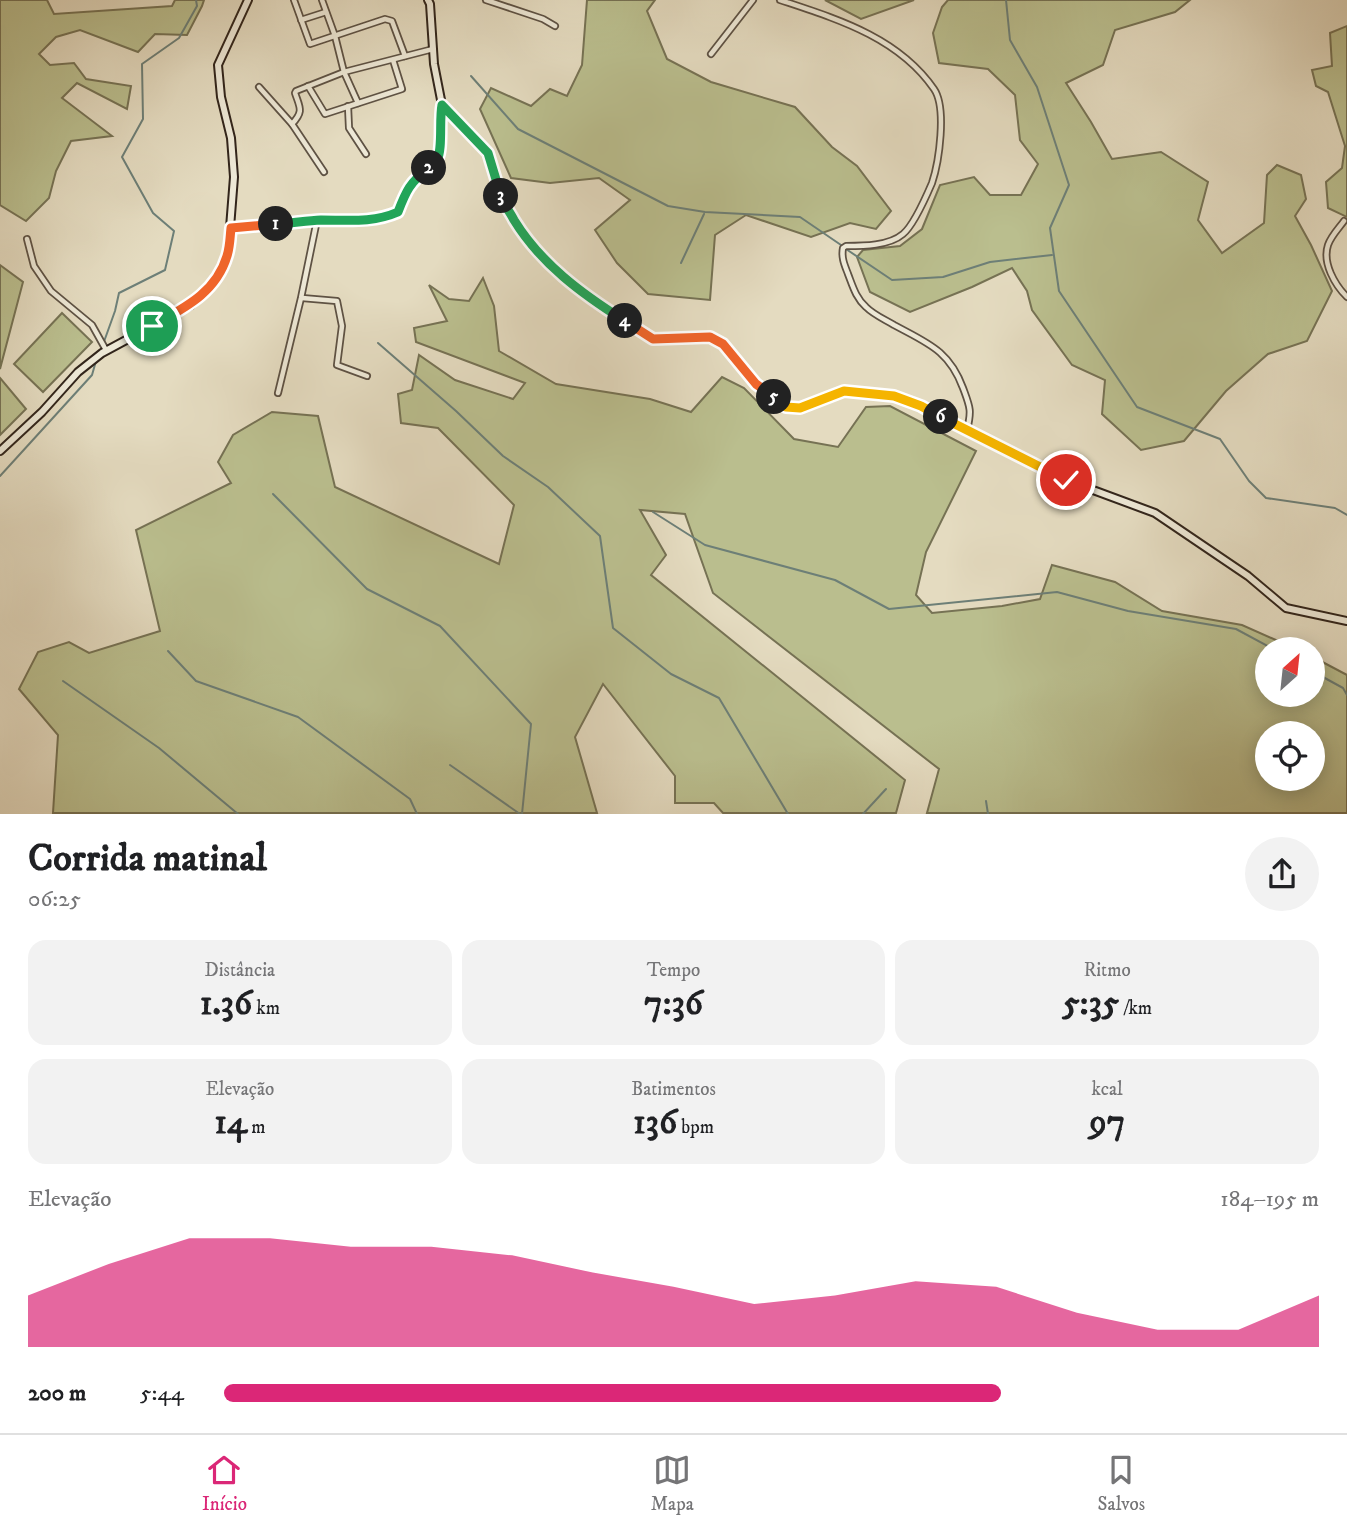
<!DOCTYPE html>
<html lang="pt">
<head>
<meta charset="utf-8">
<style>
	body { margin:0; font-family:"IM FELL DW Pica",serif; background:#f2f2f2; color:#202124; height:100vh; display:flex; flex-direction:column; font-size:26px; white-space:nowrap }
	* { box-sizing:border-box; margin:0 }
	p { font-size:23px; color:#757577 }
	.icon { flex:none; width:38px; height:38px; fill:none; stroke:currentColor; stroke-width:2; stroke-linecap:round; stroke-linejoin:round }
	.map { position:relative; height:814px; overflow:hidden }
	.side { display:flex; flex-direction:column; background:#fff; flex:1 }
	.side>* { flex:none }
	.needle { width:46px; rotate:27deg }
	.controls { position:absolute; left:1255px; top:637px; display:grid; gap:14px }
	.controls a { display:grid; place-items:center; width:70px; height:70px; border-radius:50%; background:#fff; box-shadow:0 4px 18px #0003; font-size:35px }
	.pin { position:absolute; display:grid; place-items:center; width:60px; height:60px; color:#fff; margin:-30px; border:4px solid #fff; border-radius:50%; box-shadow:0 2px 7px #0007 }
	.km { position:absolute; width:35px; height:35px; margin:-18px; border-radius:50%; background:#222; color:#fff; font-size:19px; line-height:35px; text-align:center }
	.round { display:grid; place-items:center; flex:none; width:74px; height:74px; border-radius:37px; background:#f2f2f2 }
	.head { display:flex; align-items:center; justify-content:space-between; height:119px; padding:0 28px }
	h1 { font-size:38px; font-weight:700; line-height:52px }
	.metrics { display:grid; grid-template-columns:repeat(3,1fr); gap:10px; height:119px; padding:7px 28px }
	.metrics div { display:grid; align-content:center; border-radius:18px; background:#f2f2f2; text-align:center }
	.metrics b { font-size:35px; font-weight:700 }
	.metrics small { font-size:19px; font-weight:400 }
	.metrics p { font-size:19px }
	.chart { height:196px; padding:14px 28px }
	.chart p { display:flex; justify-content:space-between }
	.chart svg { width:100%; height:126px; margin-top:7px; fill:#db2777; opacity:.7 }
	ul { padding:0 28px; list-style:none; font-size:23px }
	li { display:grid; grid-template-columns:112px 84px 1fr; align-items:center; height:52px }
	li i { height:18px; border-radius:9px; background:#db2777 }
	.tab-bar { display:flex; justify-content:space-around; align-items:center; height:98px; border-top:2px solid #e0e0e0; background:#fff; font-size:19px; color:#757577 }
	.tab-bar a { display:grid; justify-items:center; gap:4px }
	.tab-bar .current { color:#db2777 }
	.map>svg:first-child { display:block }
	.green { fill:#babe8e; stroke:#767254; stroke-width:2; fill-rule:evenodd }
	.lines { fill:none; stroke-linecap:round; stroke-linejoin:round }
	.stream { stroke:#6d7f77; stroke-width:2 }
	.street-casing { stroke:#5e5244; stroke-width:8 }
	.secondary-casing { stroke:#32251b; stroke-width:10 }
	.street { stroke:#ede8d6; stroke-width:4.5 }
	.secondary { stroke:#ede8d6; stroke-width:6 }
	.split-1-casing { stroke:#fff; stroke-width:14 }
	.split-2-casing { stroke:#fff; stroke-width:14 }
	.split-3-casing { stroke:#fff; stroke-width:14 }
	.split-4-casing { stroke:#fff; stroke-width:14 }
	.split-5-casing { stroke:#fff; stroke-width:14 }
	.split-6-casing { stroke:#fff; stroke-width:14 }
	.split-7-casing { stroke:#fff; stroke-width:14 }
	.split-1 { stroke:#f0652b; stroke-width:9 }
	.split-2 { stroke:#22a559; stroke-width:9 }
	.split-3 { stroke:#22a559; stroke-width:9 }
	.split-4 { stroke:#22a559; stroke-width:9 }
	.split-5 { stroke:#f0652b; stroke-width:9 }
	.split-6 { stroke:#f5b400; stroke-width:9 }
	.split-7 { stroke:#f5b400; stroke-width:9 }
</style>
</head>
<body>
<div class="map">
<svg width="1347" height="814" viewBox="0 0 1347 814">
	<rect width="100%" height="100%" fill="#e4dbc0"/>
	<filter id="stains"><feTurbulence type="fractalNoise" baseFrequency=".00286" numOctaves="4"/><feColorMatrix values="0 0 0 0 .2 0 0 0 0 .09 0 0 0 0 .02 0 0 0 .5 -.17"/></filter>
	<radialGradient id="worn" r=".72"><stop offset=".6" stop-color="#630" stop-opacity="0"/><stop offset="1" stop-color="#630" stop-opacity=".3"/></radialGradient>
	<g class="green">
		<path d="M0,0H47L54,14L172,6L175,0H204L202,6L187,35L155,34L138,52L80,30L56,37L39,54L50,65L74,63L86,79L131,86L127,109L77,83L62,98L112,136L71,141L56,171L49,198L26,221L0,205Z"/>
		<path d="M587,0H655L647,11L667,59L711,82L795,107L832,147L857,166L891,211L876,229L850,223L811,237L746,215L715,235L710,300L648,294L617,263L595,230L630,200L599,178L550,183L511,178L480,109L491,88L531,106L550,89L567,96L582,65Z"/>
		<path d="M825,0H914L861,19Z"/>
		<path d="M948,0H1190L1175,12L1115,30L1103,65L1066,83L1091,122L1112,159L1161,152L1208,182L1198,220L1222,253L1264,223L1267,175L1277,165L1301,175L1306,199L1295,216L1311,245L1332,291L1307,341L1268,354L1226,391L1184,441L1141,450L1102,414L1105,380L1072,365L1032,310L1027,291L1012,268L972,287L910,312L870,292L857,257L863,250L900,246L922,229L940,185L974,177L990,195H1021L1038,164L1020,140L1015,95L988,69L939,63L933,33L942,7Z"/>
		<path d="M1347,26V217L1328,208L1326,182L1342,168L1345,146L1328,92L1316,86L1312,70L1332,66L1330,33Z"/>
		<path d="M0,265L23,282L0,369Z"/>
		<path d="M483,278L494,306L499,351L556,384L650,399L691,412L722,377L744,388L794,439L838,447L866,407L890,406L976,451L926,552L916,595L932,613L1002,606L1040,599L1052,565L1115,582L1162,611L1242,625L1296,649H1267V695H1312L1313,657L1347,675V813H927L939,769L713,593L685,514L640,510L666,555L651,575L905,780L896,813H723L714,803H675V776L603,684L575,737L597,813H53L58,735L19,689L38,652L69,642L89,653L160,631L136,530L231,483L218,462L233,435L272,412L318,416L335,487L499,564L514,505L438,428L401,423L398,394L412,390L419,355L455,380L513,399L525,383L416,342L414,328L447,321L429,285L449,299L469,301ZM1267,733H1312V779H1267Z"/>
		<path d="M62,313L92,342L43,392L14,364Z"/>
		<path d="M0,378L26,409L0,435Z"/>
	</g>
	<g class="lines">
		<g class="stream">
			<path d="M1006,0L1010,40L1037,87L1069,185L1050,228L1059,291L1137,407L1220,439L1249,481L1266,498L1335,508L1347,515"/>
			<path d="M471,76L518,129L668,206L705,212L800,217L841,245"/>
			<path d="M846,249L892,280L943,277L990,262L1052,255"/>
			<path d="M681,263L704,214"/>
			<path d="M378,343L456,411L503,456L548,487L600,536L613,628L671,674L719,698L788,814"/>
			<path d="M101,350L115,311L119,293L165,270L174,231L153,213L122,157L143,119L142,64L179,38L197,6L196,0"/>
			<path d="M0,476L92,375L96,361"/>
			<path d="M273,494L367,589L440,626L531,724L522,814"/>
			<path d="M653,512L705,545L835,580L889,609L1057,592L1128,611L1236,629L1273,649"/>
			<path d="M168,651L196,681L298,717L410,799L417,814"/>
			<path d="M1312,671L1343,688L1347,695"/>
			<path d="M63,681L159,748L238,814"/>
			<path d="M450,765L520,814"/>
			<path d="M986,801L988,814"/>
			<path d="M863,814L886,789"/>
		</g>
		<g class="street-casing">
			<g id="street">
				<path d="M294,0L310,44L385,19L392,21L405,56"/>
				<path d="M322,0L335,36L344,72L358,103"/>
				<path d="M486,0L543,19L555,26"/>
				<path d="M780,0C837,19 898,37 934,89C947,108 939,162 932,183C926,197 914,225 903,234C889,246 863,246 846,246L843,248C841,258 845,266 848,274C853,287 856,298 866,307C874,315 884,319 894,325C927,343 949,350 963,388C970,407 972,410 967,430"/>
				<path d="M301,20L326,12"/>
				<path d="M711,54L753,0"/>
				<path d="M308,86L325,114L402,89L393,60"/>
				<path d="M259,87L292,124L324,172"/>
				<path d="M348,106L349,128L366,154"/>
				<path d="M292,124C304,111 300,108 295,93L296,91L344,72L433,49"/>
				<path d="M1344,221C1339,228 1331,236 1328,245C1322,263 1335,285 1347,297"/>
				<path d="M231,228C260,225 289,221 318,220C346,219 372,223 398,212C403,200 406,187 416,178C422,172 433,168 437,161C443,150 439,120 442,106"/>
				<path d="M27,239L34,266L51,291L92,325L106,350"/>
				<path d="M302,298L337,301L342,326L337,365L367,376"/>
				<path d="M278,393L301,298L317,220"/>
			</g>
		</g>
		<g class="secondary-casing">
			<g id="secondary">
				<path d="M428,0L430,4L434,64L442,105L488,153L503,201L524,236L551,267L595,303L653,339L710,337L723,344L756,384L786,407L800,408L844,391L894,396L921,406L966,430L1066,480L1155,513L1248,576L1286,608L1347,621"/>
				<path d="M0,451L42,412L78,372L102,353L191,305L205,292L217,277L224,266L228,253L234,177L231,138L221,97L218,65L248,0"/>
			</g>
		</g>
		<use href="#street" class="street"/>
		<use href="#secondary" class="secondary"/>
	</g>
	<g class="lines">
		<g class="split-1-casing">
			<path id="split-1" d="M152,326C184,308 216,293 227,256C230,247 230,237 231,228L276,224"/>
		</g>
		<g class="split-2-casing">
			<path id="split-2" d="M276,224C291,223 306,221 321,220C348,220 373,223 398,212C406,191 410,182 429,168"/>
		</g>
		<g class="split-3-casing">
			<path id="split-3" d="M429,168C432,166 435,164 437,160C443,149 439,120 442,105L488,153L501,196"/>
		</g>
		<g class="split-4-casing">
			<path id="split-4" d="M501,196C504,205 510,212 514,220C541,264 582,294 625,321"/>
		</g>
		<g class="split-5-casing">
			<path id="split-5" d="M625,321L653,339L710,337L723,344L756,384L774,397"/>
		</g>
		<g class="split-6-casing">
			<path id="split-6" d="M774,397L786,407L800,408L844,391L894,396L921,406L941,417"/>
		</g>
		<g class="split-7-casing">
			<path id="split-7" d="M941,417L1066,480"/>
		</g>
		<use href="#split-1" class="split-1"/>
		<use href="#split-2" class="split-2"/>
		<use href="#split-3" class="split-3"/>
		<use href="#split-4" class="split-4"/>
		<use href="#split-5" class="split-5"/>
		<use href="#split-6" class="split-6"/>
		<use href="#split-7" class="split-7"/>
	</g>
	<rect width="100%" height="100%" filter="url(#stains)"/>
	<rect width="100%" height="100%" fill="url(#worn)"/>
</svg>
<div class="controls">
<a><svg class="needle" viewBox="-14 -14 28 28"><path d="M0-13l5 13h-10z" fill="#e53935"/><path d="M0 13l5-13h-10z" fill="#757577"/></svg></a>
<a><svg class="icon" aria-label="locate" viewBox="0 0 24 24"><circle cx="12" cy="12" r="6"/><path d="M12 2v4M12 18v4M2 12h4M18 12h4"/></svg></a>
</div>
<div class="pin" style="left:152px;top:326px;background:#1e9e55"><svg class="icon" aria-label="arrive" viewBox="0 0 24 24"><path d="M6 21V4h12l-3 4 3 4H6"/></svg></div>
<div class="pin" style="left:1066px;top:480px;background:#d93025"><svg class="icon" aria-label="check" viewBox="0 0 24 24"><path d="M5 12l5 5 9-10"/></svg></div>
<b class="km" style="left:276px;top:224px">1</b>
<b class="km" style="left:429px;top:168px">2</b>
<b class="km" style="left:501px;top:196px">3</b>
<b class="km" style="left:625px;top:321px">4</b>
<b class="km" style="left:774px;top:397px">5</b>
<b class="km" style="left:941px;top:417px">6</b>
</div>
<section class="side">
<div class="head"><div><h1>Corrida matinal</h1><p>06:25</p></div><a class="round"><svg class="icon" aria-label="share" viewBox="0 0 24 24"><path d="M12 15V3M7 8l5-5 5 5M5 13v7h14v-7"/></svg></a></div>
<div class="metrics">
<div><p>Distância</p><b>1.36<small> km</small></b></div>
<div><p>Tempo</p><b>7:36</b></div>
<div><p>Ritmo</p><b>5:35<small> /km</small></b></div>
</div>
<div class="metrics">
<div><p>Elevação</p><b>14<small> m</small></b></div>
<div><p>Batimentos</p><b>136<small> bpm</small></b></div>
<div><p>kcal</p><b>97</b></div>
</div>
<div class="chart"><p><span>Elevação</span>184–195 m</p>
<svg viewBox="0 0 160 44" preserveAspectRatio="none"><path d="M0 44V26L10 15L20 6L30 6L40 9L50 9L60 12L70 18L80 23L90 29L100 26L110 21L120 23L130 32L140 38L150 38L160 26V44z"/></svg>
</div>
<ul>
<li><b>200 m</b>5:44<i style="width:71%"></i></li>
</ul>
</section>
<nav class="tab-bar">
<a class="current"><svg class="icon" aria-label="home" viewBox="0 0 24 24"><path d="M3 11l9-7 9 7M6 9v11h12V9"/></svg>Início</a>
<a><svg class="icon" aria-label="map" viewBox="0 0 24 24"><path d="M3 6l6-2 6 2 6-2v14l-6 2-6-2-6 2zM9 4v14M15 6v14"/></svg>Mapa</a>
<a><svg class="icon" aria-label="saved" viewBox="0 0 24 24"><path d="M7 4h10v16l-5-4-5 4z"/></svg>Salvos</a>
</nav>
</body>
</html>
